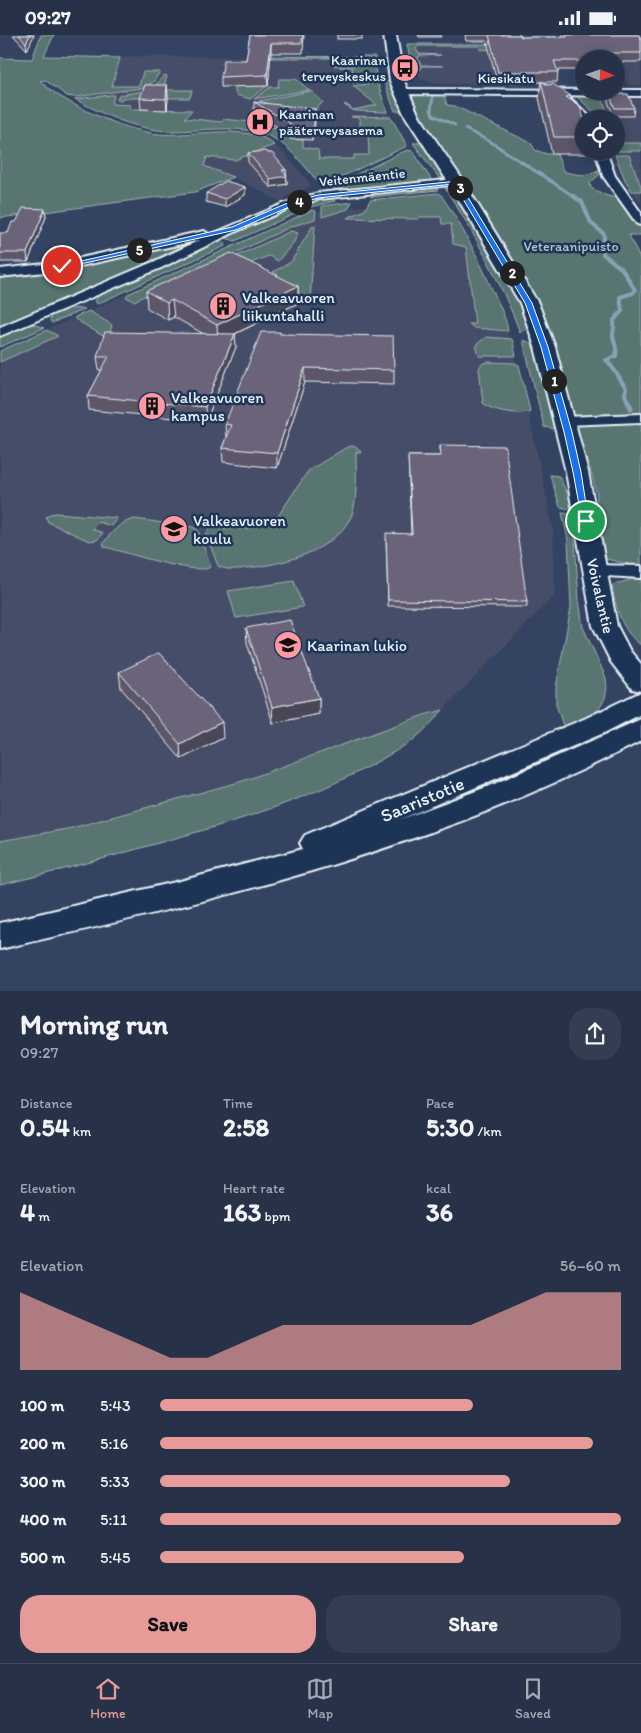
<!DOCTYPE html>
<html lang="en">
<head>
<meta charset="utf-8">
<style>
	body { margin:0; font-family:Itim,sans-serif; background:#333e53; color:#f1f3f6; height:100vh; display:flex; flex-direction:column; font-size:19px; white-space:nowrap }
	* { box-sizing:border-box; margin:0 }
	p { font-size:16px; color:#a4aab4 }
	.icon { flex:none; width:28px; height:28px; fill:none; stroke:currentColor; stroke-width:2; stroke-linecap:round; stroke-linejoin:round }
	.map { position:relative; height:956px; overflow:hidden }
	.sheet { display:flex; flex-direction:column; background:#273249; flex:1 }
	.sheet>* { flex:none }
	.needle { width:32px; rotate:92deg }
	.buttons { position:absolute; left:575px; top:15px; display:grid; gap:10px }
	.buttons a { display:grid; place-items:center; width:50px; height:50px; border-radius:50%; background:#273249; box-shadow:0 2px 12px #0003,0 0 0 1px #434d61; font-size:25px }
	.pin { position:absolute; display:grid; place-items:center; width:42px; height:42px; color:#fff; margin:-21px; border:2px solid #fff; border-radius:50%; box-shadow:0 1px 5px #0007 }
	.km { position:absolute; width:25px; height:25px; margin:-12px; border-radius:50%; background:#222; color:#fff; font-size:14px; line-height:25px; text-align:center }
	.round { display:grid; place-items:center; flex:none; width:52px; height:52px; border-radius:20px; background:#333e53 }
	.headline { display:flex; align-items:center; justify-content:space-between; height:85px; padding:0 20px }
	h1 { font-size:28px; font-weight:700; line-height:38px }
	.figures { display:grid; grid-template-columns:repeat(3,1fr); gap:8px; height:85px; padding:5px 20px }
	.figures div { display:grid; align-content:center }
	.figures b { font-size:25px; font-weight:700 }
	.figures small { font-size:14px; font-weight:400 }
	.figures p { font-size:14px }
	.chart { height:140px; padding:10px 20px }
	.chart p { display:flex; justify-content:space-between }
	.chart svg { width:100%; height:90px; margin-top:5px; fill:#e69b98; opacity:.7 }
	.button { display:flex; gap:10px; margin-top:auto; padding:10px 20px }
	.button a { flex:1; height:58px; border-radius:20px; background:#e69b98; color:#111; font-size:20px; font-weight:700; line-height:58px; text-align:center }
	.button a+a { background:#333e53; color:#f1f3f6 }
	ul { padding:0 20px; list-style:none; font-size:16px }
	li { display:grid; grid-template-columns:80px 60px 1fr; align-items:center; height:38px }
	li i { height:12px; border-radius:6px; background:#e69b98 }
	.status { display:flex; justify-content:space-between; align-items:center; height:35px; padding:0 25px; background:#273249; direction:ltr }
	.status svg { height:14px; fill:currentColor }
	.dock { display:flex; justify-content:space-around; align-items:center; height:70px; border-top:1px solid #434d61; background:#273249; font-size:14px; color:#a4aab4 }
	.dock a { display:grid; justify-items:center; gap:2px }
	.dock .selected { color:#e69b98 }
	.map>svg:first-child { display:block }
	.built { fill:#444d68 }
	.green { fill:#587471; stroke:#a0b2b4 }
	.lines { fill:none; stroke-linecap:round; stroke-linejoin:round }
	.stream-far2 { stroke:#86a3b5; stroke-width:3 }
	.stream-far1 { stroke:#86a3b5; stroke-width:4 }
	.stream { stroke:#86a3b5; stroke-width:5 }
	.street-casing { stroke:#e8f1f8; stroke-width:4 }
	.secondary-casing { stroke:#e8f1f8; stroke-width:4 }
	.street { fill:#1d3557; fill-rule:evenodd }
	.secondary { fill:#1d3557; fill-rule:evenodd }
	.wall { fill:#5b5668; stroke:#e8f1f8 }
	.shaded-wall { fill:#4a4655; stroke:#e8f1f8 }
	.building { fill:#6a6479; stroke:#e8f1f8 }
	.route { fill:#1a73e8; stroke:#fff }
	.labels { text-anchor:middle; stroke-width:5; stroke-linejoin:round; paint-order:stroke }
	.far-poi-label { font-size:14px; fill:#e8f1f8; stroke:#1d3557; text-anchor:end }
	.far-street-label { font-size:14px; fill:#e8f1f8; stroke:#1d3557 }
	.far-park-label { font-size:14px; fill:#b6c5c9; stroke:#1d3557 }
	.poi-label { font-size:16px; fill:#e8f1f8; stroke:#1d3557; text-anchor:start }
	.street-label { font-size:16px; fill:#e8f1f8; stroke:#1d3557 }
	.near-street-label { font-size:19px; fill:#e8f1f8; stroke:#1d3557 }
</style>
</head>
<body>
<div class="status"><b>09:27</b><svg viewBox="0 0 49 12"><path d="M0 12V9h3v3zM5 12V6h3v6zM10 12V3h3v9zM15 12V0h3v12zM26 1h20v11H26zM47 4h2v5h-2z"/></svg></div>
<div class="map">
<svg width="641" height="956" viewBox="0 0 641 956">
	<rect width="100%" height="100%" fill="#344361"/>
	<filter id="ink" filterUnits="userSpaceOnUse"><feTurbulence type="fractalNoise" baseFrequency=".02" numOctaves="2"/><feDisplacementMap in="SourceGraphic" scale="10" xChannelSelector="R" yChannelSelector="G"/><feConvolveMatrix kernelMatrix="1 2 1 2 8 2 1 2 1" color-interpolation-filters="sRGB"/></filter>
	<g filter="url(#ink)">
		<g class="built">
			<path d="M414,10L545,11L559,50L437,49L420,44Z"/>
			<path d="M562,18H641V50H627L622,38H616V24H584V37H569Z"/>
			<path d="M76,21L372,22L377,45L391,84L408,109L319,148L291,114L273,102L260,98L230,93L171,96L148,94L90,73L70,62L40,40Z"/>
			<path d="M594,61H641V168L636,161L616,111V84H606Z"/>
			<path d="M274,110L282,116L312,151L287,161L282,167L233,142L204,131L207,122L235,125Z"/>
			<path d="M428,165L455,183L498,266L529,370L530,385L553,493L555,560L443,675L424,680L243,746L72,793L0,806V316L285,188L310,179L333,174Z"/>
		</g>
		<g class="green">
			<path d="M41,0H54L44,21L120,23L112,51H139L143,37H160L153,47L143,53L74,62L67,61L45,45L40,46C65,70 124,95 158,99C188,102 252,87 274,110L235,125L207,122L204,131L233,142L195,157L0,183V23L32,24Z"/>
			<path d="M407,9H496L489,13L492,14L480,15L479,11H418L416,14L419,19L441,20L419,21L418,24L421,30L443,31H421V34L412,35Z"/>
			<path d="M256,21L370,22H375V25L334,31V23H256Z"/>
			<path d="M374,28L377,45L353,48L352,32H339Z"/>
			<path d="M164,40L167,41L163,55H192L190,63H122L121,65H117L119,60L144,56L155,51Z"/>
			<path d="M279,44H296L309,55L254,64L270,52H278Z"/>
			<path d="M387,46L390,48L403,75L402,76H395L384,47Z"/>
			<path d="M375,48L378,49L387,77L355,76L344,70L346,69L353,75L377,70L353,51Z"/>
			<path d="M234,51H267L250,64L236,60Z"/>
			<path d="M311,56L323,67L316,74L284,73L259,66Z"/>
			<path d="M418,59L444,60L447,70L455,71L531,108L535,115L547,119H557L563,136C576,140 586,142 598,135L599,140L590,148L591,153L607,161L619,163L634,186L641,190V200H629L641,226V532L606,524L596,491L597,460L590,433L578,412C557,348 541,279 509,218C480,164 437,119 410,64Z"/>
			<path d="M111,60H114L112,69L131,70L130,74L192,75L185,83L221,87L224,84L259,88L257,91L281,93L290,99V104L303,105V112L318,115L319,124H354V120H369L368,98L360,97V83L351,82L352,81L391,82L407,111L324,150C317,147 313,141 308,135C293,118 282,104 260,98C231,90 202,96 172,96C139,96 103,80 75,64Z"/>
			<path d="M575,60H601L610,84H601Z"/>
			<path d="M616,99L622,108H641V116H616Z"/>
			<path d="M413,108H419L430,118L444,138L443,143H439Z"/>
			<path d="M407,115L413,116L432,146L341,156L332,153L334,150Z"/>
			<path d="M615,120H629L641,151V156H632L625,145Z"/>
			<path d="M434,152L437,153L438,155L371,162L378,158Z"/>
			<path d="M445,153L456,156L512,249L529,293L520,297C500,246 475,199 445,153Z"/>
			<path d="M438,158L441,160C461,189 477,220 491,252C497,265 506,281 508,296L474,293L469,289H475L466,212L453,209L451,189H442L441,182H419L418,184L347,183L365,175L370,165Z"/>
			<path d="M332,163L335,166L310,172L235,206L226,203C260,187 294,167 332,163Z"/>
			<path d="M352,167L348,174L322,182V171Z"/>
			<path d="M312,175L316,176L315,184L290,192L134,266L126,262L128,259Z"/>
			<path d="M315,190L310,267L268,246L278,240L273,237L291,227L312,192Z"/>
			<path d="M291,196L298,198L294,207L278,226L269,221L243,231L235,222Z"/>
			<path d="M194,205L118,242L0,291V241C66,238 130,219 194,205Z"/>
			<path d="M218,206L224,208L225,211L97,269L95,266L99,259Z"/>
			<path d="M67,273L85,274L52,288L50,286L51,280Z"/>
			<path d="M89,276L112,290L108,304L75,284V282Z"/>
			<path d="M30,288L44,293L0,312V301Z"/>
			<path d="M47,295L58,301L0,327V316Z"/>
			<path d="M486,302L512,304L516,321H479L476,310Z"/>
			<path d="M523,305L536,310L555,394L544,392Z"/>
			<path d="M488,327L515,328L519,330L530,376C522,381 490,376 483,368L479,333L483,328Z"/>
			<path d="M353,411L359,414L361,418L356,417C356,435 358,467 351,482C333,517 283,529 248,533C237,534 227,536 218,531L206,499L210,493L247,494L269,487L278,481L308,436L347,412Z"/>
			<path d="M550,440L559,441L570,464L572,472L570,474L560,472Z"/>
			<path d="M56,478L117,483L111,491L99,487L92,494L103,498L97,505L89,506L48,487L46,482L50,479Z"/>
			<path d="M562,478L573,479L579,565L583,592L606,643C611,674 589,683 564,694L556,669V652L571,572L568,505Z"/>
			<path d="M135,484L193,492L198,495L210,529L209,533C192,539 125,517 105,512L103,509C110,498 122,486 135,484Z"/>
			<path d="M633,544H641V610C622,597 615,572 612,550Z"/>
			<path d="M294,546L303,572L236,583L228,556Z"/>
			<path d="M443,675C433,686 422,699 410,707C337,755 252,782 169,805C113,821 57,837 0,850V806L72,793L243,746L424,680Z"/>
		</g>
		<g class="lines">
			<g class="stream-far2">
				<path d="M433,62L431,74L433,80L455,90"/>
				<path d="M465,94L491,107L575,162"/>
			</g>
			<path class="stream-far1" d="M573,161L582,167L591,188L604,199L603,219L622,234L635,255L633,258L620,262L622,276L614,285C615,291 613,296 613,301C614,309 618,312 616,321L606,325C615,333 619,344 626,354L625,360L628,367"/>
			<path class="stream" d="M628,366L631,373"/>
			<g class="street-casing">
				<g id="street">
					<path d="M401,54L641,55V61L397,59L396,57Z"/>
					<path d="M566,62L570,63L592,84H584L583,86L562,67V63Z"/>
					<path d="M595,116H606L615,141L641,178V190L637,189L603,141Z"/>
					<path d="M456,144L462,147L460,149L319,164L291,173L237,196L161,233L0,301V292L153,227L200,205L62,235L0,242V234L62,227L204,196L210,200L283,169L318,158Z"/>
					<path d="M641,379V387L565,390L560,389L558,386L560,383L565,382Z"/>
					<path d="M594,530L641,531V543L588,540L585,536L588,532Z"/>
				</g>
			</g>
			<g class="secondary-casing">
				<g id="secondary">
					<path d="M384,0H396L404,46L418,79L464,147L538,268L555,312L588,437L617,591L630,616L641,629V656L632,654L611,627L593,591L566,437L535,312L520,268L448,147L404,79L390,46Z"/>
					<path d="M641,657V679L604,698L399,785L492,750L641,684V706C565,745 486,779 405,806C273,852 136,883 0,914V888L180,846L303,814L300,808L305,800L584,684Z"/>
				</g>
			</g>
			<use href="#street" class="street"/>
			<use href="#secondary" class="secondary"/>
		</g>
		<g class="wall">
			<path d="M13,0H34L27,15Z"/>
			<path d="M250,0H304L303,18H271L268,51L221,52V42L246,25Z"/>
			<rect x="337" y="0" width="25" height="4"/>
			<path d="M418,0H441V2H419Z"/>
			<path d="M465,0H520L521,2H562V0H639L641,4V27H616V24H584V35H558V37L557,47H541L548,50L571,61L570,65L584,84V116H588V119H552L539,63L541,47H497L487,6H466Z"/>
			<path d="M167,50L168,62L167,75L141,74L140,63Z"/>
			<path d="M609,59L634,73L633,81H614L608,67Z"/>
			<path d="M254,67L315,85L314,103L312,105L290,104V99L254,79Z"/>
			<path d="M248,118H268L286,135L287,149L270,152L248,127Z"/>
			<path d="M245,152V160L225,172L206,167V158Z"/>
			<path d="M45,174L46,182L28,227H0V199L8,198L16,187Z"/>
			<path d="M298,251V268L235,299L236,312L206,386L89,375L88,361L102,335H99L97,321L202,298L174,282L168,285L147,273L146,256Z"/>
			<path d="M280,299L394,335V349L305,347L277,433L223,427L222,413L226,403L225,389Z"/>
			<path d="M440,410L527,567V572L388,571L386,504L411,499L408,421H440Z"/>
			<path d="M246,593L319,663V679L273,688L247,608Z"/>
			<path d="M119,637L223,703L181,724L121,653Z"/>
		</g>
		<g class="shaded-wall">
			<path d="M30,0H34L27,15L26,8Z"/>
			<path d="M271,8V18L268,51L267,40Z"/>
			<path d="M167,50L168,62L167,75L166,64Z"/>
			<path d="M315,74L314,103L312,105V93Z"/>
			<path d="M282,135H286L287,149L270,152V144Z"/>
			<path d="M245,152V160L225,172V164Z"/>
			<path d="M45,174L46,182L28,227L27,218Z"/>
			<path d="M298,251V268L218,307L217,290Z"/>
			<path d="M172,265L174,282L168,285L167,268Z"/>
			<path d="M235,299L236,312L206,386L205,372Z"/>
			<path d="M305,333V347L277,433V418Z"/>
			<path d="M319,663V679L273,688L272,672Z"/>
			<path d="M222,687L223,703L181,724L180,709Z"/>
		</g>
		<g class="building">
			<path d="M19,0H30L26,8Z"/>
			<path d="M250,0H303L302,8H271L267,40L221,42L224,25H246Z"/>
			<path d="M489,0H520L521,2H567L566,0H639L641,4V18H602L605,24H584V26H554L558,37H498Z"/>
			<path d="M541,46L548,50L553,49L571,61L566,62L580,71L584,84V102H554Z"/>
			<path d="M145,50H167L166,64L140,63Z"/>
			<path d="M609,59H628L634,73H615Z"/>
			<path d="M254,67L315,74L314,91L312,93H290V88Z"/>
			<path d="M265,116L268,118H272L286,135H282L287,141L270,144L248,118Z"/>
			<path d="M226,146L245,152L225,164L206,158Z"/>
			<path d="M23,173L45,174L27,218H0V198H8L12,187H16Z"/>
			<path d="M231,218L298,251L217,290L172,265L167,268L146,256Z"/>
			<path d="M105,297L235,299L205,372L88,361L109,321H97Z"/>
			<path d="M261,297H280V299L393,301L394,335L305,333L277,418L222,413L231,390L225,389Z"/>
			<path d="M440,410L505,411L527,567L388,565L386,498L412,499L408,421H441Z"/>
			<path d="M290,585L319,663L272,672L246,593Z"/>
			<path d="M159,618L222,687L180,709L119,637Z"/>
		</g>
	</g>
	<path class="route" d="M458,146L532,268L548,312L572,397L581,437L589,488L582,486L573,437L564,397L541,312L525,268L454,149L318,163L289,172L236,195L62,233L59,231L232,192L285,169L318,160Z"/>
	<defs>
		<g id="bus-disc" transform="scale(1.4375)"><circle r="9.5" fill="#ff9aa2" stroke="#1d3557"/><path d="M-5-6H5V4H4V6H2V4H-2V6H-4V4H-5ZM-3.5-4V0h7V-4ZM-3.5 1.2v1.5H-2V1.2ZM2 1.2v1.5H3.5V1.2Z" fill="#111"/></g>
		<g id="hospital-disc" transform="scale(1.4375)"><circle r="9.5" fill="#ff9aa2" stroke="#1d3557"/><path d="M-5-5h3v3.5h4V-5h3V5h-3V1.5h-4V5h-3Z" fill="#111"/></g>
		<g id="building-disc" transform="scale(1.4375)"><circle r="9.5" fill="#ff9aa2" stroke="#1d3557"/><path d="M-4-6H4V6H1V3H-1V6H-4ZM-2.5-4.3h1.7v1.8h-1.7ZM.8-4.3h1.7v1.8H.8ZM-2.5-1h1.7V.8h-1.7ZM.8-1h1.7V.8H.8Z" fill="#111"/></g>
		<g id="school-disc" transform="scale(1.4375)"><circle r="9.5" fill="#ff9aa2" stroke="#1d3557"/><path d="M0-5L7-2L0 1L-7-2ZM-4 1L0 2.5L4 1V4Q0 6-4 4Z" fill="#111"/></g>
	</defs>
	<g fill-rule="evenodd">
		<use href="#bus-disc" x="405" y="33"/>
		<use href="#hospital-disc" x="260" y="87"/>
		<use href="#building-disc" x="223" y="271"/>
		<use href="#building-disc" x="152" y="371"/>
		<use href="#school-disc" x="174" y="494"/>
		<use href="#school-disc" x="288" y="610"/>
	</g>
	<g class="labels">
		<g class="far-poi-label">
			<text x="386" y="30">Kaarinan<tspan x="386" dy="16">terveyskeskus</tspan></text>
			<text x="279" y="84" text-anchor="start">Kaarinan<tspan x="279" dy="16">pääterveysasema</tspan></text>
		</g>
		<g class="far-street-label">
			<text x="506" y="48">Kiesikatu</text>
			<text transform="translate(362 142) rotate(-6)" y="5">Veitenmäentie</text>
		</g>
		<g class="far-park-label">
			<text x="571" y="216">Veteraanipuisto</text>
		</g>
		<g class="poi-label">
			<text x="242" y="268">Valkeavuoren<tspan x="242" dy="18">liikuntahalli</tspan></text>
			<text x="171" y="368">Valkeavuoren<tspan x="171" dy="18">kampus</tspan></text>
			<text x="193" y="491">Valkeavuoren<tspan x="193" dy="18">koulu</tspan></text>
			<text x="307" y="616">Kaarinan lukio</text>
		</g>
		<g class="street-label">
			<text transform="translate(601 561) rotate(77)" y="6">Voivalantie</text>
		</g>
		<g class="near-street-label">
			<text transform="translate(422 764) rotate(-23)" y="7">Saaristotie</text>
		</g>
	</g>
</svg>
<div class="buttons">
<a><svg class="needle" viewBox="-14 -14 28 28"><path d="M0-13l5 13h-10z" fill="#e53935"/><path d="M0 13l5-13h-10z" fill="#a4aab4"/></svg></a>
<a><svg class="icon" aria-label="locate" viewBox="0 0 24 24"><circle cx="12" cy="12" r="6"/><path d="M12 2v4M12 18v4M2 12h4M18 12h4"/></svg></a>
</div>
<div class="pin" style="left:586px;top:486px;background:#1e9e55"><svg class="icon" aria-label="arrive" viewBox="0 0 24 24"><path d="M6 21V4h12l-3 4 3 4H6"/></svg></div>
<div class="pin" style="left:62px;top:231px;background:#d93025"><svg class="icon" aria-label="check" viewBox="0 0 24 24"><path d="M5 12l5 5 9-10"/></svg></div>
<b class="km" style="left:554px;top:346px">1</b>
<b class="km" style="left:512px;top:238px">2</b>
<b class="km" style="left:460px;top:153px">3</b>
<b class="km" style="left:299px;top:167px">4</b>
<b class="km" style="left:139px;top:215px">5</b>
</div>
<section class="sheet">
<div class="headline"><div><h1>Morning run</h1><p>09:27</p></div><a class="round"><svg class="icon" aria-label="share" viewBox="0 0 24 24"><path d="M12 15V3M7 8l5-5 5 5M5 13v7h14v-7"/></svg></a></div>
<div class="figures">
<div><p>Distance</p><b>0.54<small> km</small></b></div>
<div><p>Time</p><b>2:58</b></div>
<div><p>Pace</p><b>5:30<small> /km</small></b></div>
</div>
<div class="figures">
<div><p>Elevation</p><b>4<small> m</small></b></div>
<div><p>Heart rate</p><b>163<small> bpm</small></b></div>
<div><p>kcal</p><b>36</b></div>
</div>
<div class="chart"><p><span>Elevation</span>56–60 m</p>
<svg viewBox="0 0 160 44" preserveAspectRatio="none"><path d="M0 44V6L10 14L20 22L30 30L40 38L50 38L60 30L70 22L80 22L90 22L100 22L110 22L120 22L130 14L140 6L150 6L160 6V44z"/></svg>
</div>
<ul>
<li><b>100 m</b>5:43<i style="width:68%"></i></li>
<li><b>200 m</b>5:16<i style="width:94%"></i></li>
<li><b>300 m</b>5:33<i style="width:76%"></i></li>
<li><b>400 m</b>5:11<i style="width:100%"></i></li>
<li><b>500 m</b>5:45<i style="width:66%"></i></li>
</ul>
<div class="button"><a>Save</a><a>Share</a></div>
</section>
<nav class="dock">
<a class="selected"><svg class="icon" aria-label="home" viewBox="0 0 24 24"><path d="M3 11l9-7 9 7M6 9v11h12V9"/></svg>Home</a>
<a><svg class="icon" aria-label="map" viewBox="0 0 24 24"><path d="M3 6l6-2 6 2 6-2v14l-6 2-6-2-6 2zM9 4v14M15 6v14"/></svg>Map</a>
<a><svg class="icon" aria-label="saved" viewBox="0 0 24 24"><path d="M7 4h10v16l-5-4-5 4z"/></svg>Saved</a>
</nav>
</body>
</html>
